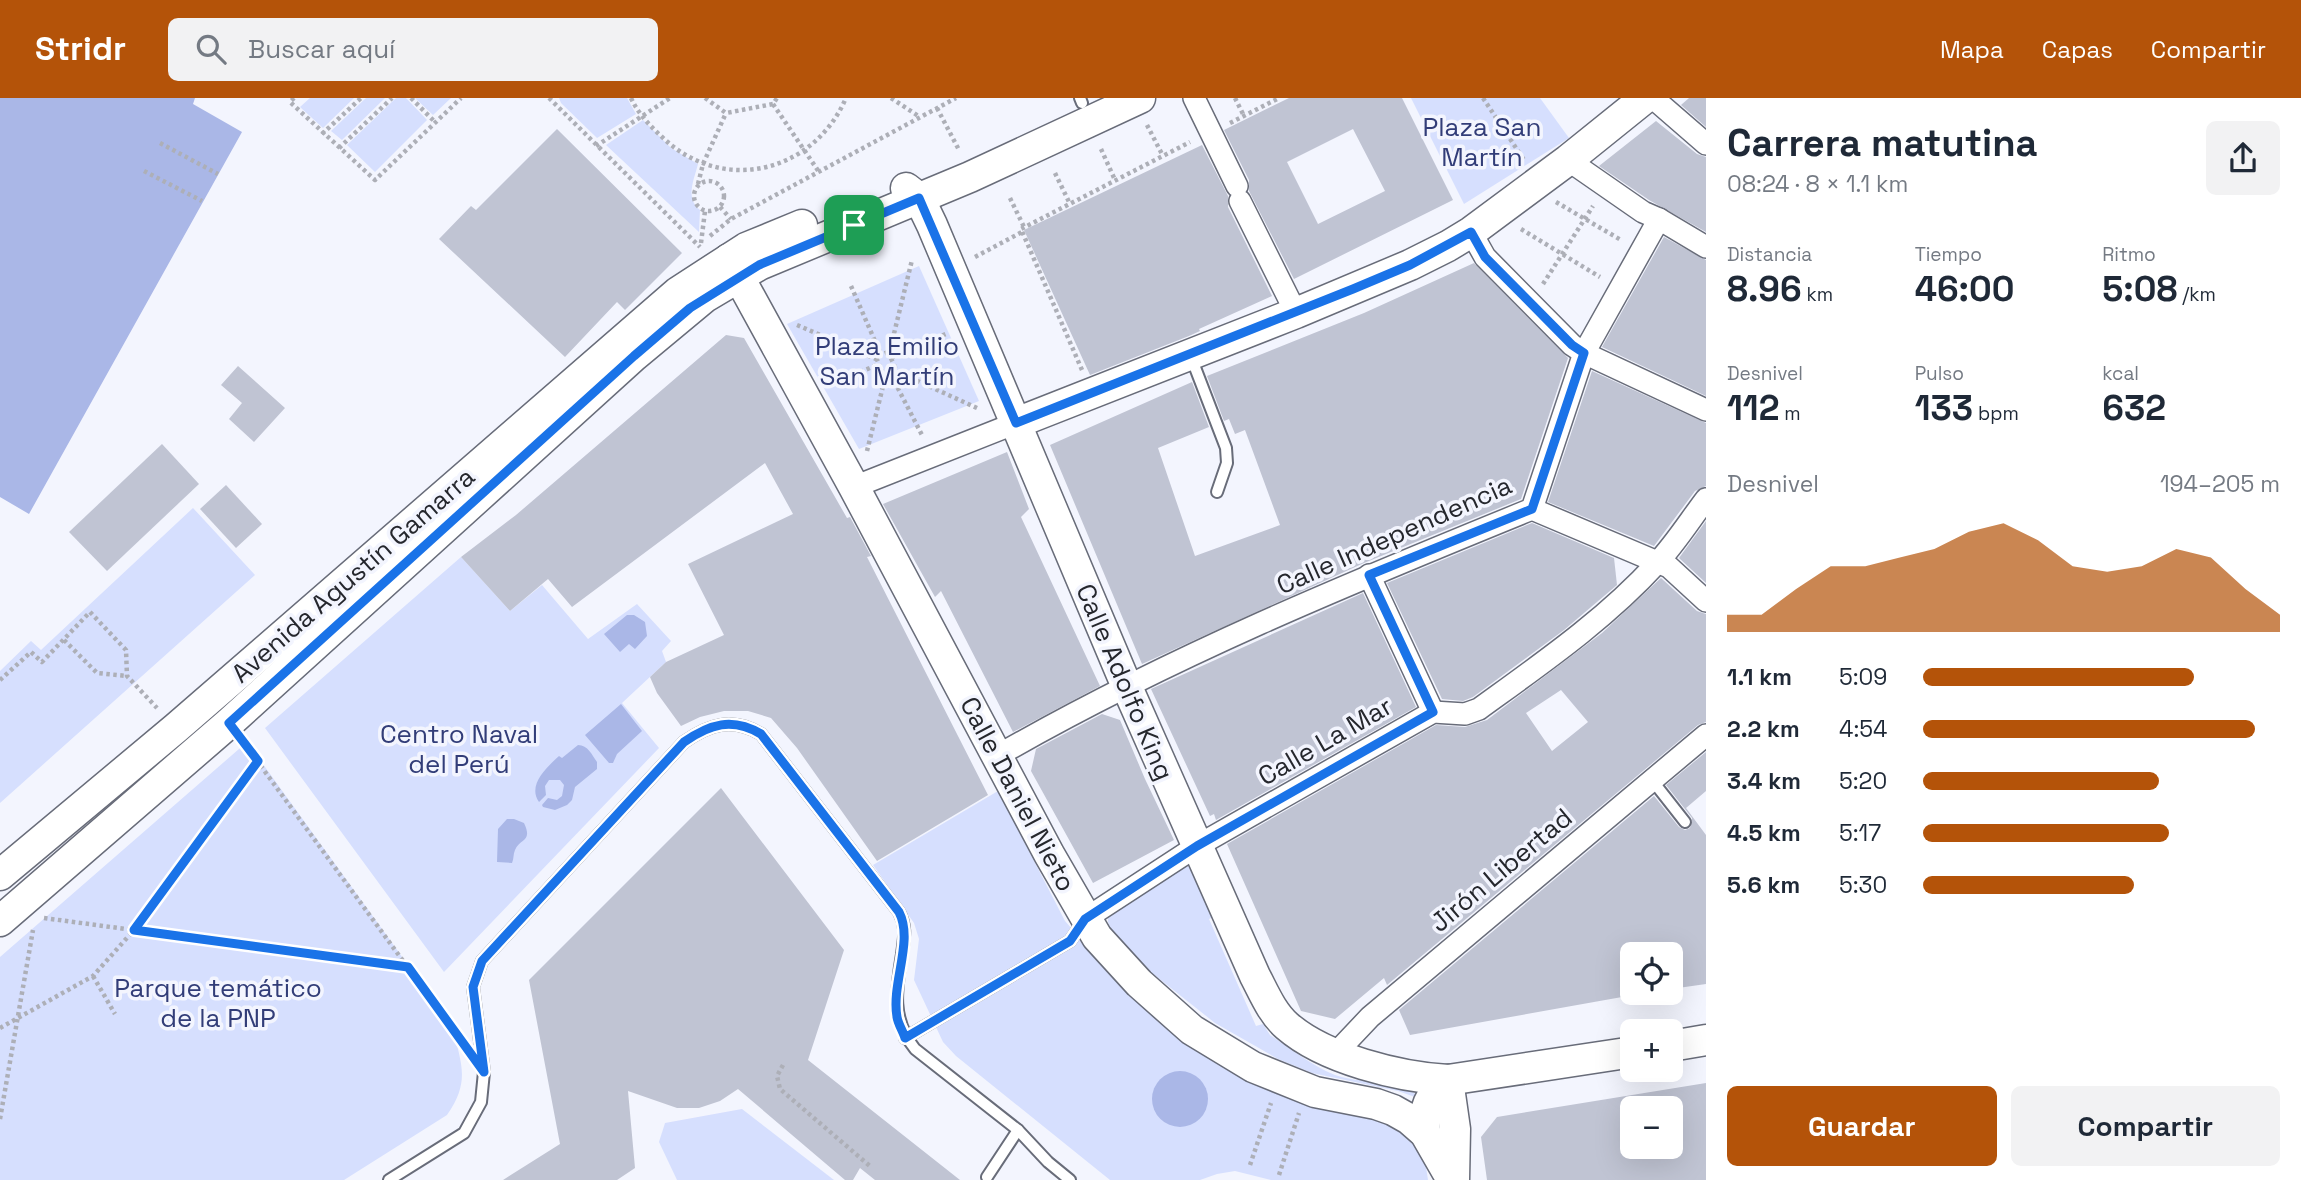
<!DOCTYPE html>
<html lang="es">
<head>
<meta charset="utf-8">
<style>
	body { margin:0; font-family:"Space Grotesk",sans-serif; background:#f2f2f3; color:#1f2937; height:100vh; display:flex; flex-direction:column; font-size:26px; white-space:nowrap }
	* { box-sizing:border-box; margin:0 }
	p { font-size:23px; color:#747a83 }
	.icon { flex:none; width:38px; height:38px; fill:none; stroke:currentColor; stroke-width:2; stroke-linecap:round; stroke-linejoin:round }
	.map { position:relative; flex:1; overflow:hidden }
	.details { display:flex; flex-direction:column; background:#fff; width:595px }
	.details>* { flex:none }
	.controls { position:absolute; left:1620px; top:844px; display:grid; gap:14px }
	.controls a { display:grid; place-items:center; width:63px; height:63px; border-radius:10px; background:#fff; box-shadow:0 7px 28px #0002; font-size:35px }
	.pin { position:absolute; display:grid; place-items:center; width:60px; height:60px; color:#fff; margin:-30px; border-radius:14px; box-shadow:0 4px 10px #0006 }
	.round { display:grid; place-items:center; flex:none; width:74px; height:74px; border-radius:10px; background:#f2f2f3 }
	.headline { display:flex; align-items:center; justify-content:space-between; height:119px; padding:0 21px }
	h1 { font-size:38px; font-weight:700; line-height:52px }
	.stats { display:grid; grid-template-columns:repeat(3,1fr); gap:10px; height:119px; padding:7px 21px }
	.stats div { display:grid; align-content:center }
	.stats b { font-size:35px; font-weight:700 }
	.stats small { font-size:19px; font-weight:400 }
	.stats p { font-size:19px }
	.chart { height:196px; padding:14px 21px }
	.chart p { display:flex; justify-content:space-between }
	.chart svg { width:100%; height:126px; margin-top:7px; fill:#b45309; opacity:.7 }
	.cta { display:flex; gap:14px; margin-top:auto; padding:14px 21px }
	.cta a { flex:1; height:80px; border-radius:10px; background:#b45309; color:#fff; font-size:28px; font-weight:700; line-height:80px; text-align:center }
	.cta a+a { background:#f2f2f3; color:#1f2937 }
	ul { padding:0 21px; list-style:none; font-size:23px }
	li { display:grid; grid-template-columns:112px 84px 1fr; align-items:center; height:52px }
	li i { height:18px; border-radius:9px; background:#b45309 }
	header { display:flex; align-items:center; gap:42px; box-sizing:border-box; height:98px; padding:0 35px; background:#b45309; color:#fff }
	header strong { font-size:33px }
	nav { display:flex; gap:38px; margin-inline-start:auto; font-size:24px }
	.search { width:490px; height:63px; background:#f2f2f3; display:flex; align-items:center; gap:18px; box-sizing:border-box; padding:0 24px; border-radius:10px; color:#747a83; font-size:26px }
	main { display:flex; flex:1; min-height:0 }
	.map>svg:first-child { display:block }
	.green { fill:#d6dffe }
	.water { fill:#aab7e7 }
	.building { fill:#c0c4d3; fill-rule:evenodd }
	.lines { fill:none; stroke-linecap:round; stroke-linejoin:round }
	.lane-casing { stroke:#686c79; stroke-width:14 }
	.street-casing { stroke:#686c79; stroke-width:24 }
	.secondary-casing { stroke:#686c79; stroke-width:33 }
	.path { stroke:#adafb7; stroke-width:4.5; stroke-dasharray:3.5 3.5; stroke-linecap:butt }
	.lane { stroke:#fff; stroke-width:10 }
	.street { stroke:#fff; stroke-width:21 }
	.secondary { stroke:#fff; stroke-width:30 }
	.route-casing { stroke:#fff; stroke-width:14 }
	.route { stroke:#1a73e8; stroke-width:9 }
	.labels { text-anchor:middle; stroke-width:7; stroke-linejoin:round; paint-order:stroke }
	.park-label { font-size:26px; fill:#323d78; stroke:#f3f5fe }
	.street-label { font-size:26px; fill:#25272d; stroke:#f3f5fe }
</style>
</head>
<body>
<header>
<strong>Stridr</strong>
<div class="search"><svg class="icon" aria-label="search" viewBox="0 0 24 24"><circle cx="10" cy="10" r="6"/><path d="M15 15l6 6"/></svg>Buscar aquí</div>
<nav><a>Mapa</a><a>Capas</a><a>Compartir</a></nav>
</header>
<main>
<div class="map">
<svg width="1706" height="1082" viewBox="0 0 1706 1082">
	<rect width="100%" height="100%" fill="#f3f5fe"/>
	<g class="green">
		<path d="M310,0H354L323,30L300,9Z"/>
		<path d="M366,0H385L342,42L331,33Z"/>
		<path d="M396,0H406L427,22L375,74L347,47Z"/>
		<path d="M415,0H451L433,17Z"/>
		<path d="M559,0H627L636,16L597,40L561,5Z"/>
		<path d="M1411,0H1540L1569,40L1464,106Z"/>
		<path d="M643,22L671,50L698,66C694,82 685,100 700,112L699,134L606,47Z"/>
		<path d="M919,168L979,303L859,351L787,226Z"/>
		<path d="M193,410L255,477L0,705V573L31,543L41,552Z"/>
		<path d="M461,459L510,513L542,487L588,541L637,506L671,543L662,553L666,564L622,605L659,650L444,874L265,630Z"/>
		<path d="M247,644L452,928C461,965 471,983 447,1017L344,1082H0V859Z"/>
		<path d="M998,693L1065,823L1115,880L1178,934L1398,1025L1424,1056L1428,1082H1271L1235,1073L1217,1076L1200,1082H1110L956,958L943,944L914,882L919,841L914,825L873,767Z"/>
		<path d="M1188,766L1195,769L1217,817L1209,821L1256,928L1263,926L1270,937C1290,950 1312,968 1335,977C1361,986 1392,981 1416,996L1415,999L1398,993L1312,975L1278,961L1215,925L1133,860L1114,839L1108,824V814Z"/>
		<path d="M742,1011L834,1082H677L659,1044L665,1025Z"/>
	</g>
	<g class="water">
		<path d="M0,0H195L193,6L242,34L29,416L0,399Z"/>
		<path d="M627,517H634L645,524L647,538L635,551L629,546L620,554L604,536Z"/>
		<path d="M621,606L642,633L617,656L613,665H609L585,637Z"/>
		<path d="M578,647C588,647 592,657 597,664V671L575,689L572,702L567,707L555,712L543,709L542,707L548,700L557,702L562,698L564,687L560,682H549L545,688L546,697L539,704C527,687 547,669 559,658L562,660Z"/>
		<path d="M507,721H514L524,725C533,744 520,740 515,752C513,756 514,761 512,765L497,764L498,731Z"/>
		<circle cx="1180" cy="1001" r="28"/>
	</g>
	<g class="building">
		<path d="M1289,0H1402L1453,102L1294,181L1249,93V82L1224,32ZM1353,31L1385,93L1318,126L1287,64Z"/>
		<path d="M1689,0H1706V29L1681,7Z"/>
		<path d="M1656,23L1697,56L1706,59V134L1649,102L1599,68Z"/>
		<path d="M557,31L682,155L625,212L617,204L565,259L439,141L471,108L476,112Z"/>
		<path d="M1202,47L1228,98V109L1272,198L1199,231L1200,233L1189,238L1090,277L1024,132Z"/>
		<path d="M1664,139L1706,162V298L1602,249Z"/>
		<path d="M1474,165L1568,260L1521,401L1364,465L1142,566L1050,347L1192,284L1209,329L1158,350L1195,458L1280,427L1245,332L1235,336L1229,321L1224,323L1207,278L1364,215Z"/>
		<path d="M726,237L744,240L847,420L850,419L871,458L867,459L988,697L877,763L797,650L771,620L748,613H724L700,619L681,628L657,595L650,579L666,564L724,537L688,466L793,416L765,365L572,509L548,481L510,513L461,459L516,417Z"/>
		<path d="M238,268L285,310L254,344L229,321L242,305L221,287Z"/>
		<path d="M1592,273L1706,325V388L1695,393L1654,448L1548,404Z"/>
		<path d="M162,346L199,386L107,473L69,434Z"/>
		<path d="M1007,354L1029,411L1021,419L1100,588L1013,634L941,493L935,499L883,406Z"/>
		<path d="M226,387L262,426L236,450L200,411Z"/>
		<path d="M1706,423V485L1679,460Z"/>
		<path d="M1532,425L1614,460L1617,487L1564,532L1473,599L1463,603L1442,601L1387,485Z"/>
		<path d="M1661,480L1697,513L1706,516V624L1698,627L1387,887L1384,880L1335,921L1301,913L1227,746L1436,627L1465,629L1487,622L1602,535ZM1561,592L1588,624L1552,653L1526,615Z"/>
		<path d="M1363,495L1416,609L1216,722L1214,716L1210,718L1151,591Z"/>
		<path d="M1102,616L1120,622L1145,681L1174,742L1093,785L1031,673L1036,651Z"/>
		<path d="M1706,654V693L1686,710L1706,737V886L1671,891V856H1633V894H1650L1410,937L1399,912L1654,698L1679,729L1685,732L1690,730L1692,720L1666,687Z"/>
		<path d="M721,690L844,852L808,962L960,1082H875L860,1070L853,1082H845L738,991L720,1003L699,1010H677L628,993L635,1070L617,1082H503L560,1046L529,882Z"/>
		<path d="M1706,985V1082H1487L1481,1039L1497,1019ZM1633,1010H1671V1048H1633Z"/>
	</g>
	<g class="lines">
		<g class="lane-casing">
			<g id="lane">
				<path d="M1080,0L1082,5"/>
				<path d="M1191,259L1226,350L1227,365L1217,394"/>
				<path d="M1652,682L1685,724"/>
				<path d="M905,940L1070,843L1083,824"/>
				<path d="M987,1079L1018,1032"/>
				<path d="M389,1082L464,1035L481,1004L484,974L473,889L482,863L684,644C710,626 732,619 761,636L899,814C907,829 904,840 902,856C896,892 891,921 915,951L1018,1032L1048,1064L1070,1082"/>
			</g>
		</g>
		<g class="street-casing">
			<g id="street">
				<path d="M1194,0L1237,88"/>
				<path d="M1653,0L1706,46"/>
				<path d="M1568,62L1643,114L1659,121L1706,149"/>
				<path d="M1240,103L1296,215"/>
				<path d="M1471,134L1485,159L1572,247L1584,255L1706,312"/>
				<path d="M854,389L1016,325"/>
				<path d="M1532,411L1669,469L1706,503"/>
				<path d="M1369,477L1433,614"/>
				<path d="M997,658C1167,560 1350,485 1532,411L1584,255L1659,121"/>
				<path d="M1085,821L1197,748L1433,614L1465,616L1479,611C1541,566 1605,522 1657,465C1675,446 1690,422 1706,401"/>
				<path d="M1336,955L1370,919L1706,637"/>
			</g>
		</g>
		<g class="secondary-casing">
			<g id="secondary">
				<path d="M906,90L919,100L932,127L1127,589L1255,878C1264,895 1272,915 1287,928C1325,961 1399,979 1448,982L1633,954"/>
				<path d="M729,161L854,389L1049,756L1097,839L1139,885L1192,932L1253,969L1315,994L1376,1006L1393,1012L1409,1021L1425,1035L1452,1082"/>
				<path d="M1016,325L1296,215L1410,167L1448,148L1471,134L1568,62L1645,0"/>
				<path d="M0,777L176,630L678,194L746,150L802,127"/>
				<path d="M0,823L229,625L634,258L705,199L759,167L970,79L1140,0"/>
				<path d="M1671,948L1706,942"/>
				<path d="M1448,982L1455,1031L1454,1082"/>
				<path d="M1425,1035C1423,1011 1429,997 1448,982"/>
			</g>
		</g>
		<g class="path">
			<path d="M294,0L290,4L375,82L461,0"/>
			<path d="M411,0L435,24"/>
			<path d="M549,0L700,149"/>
			<path d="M631,0C638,15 649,27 661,38C721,97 813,76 846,0"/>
			<path d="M705,0L726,15L773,6L777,0"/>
			<path d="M891,0L920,19"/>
			<path d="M1235,0L1244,18"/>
			<path d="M1483,0L1524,62"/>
			<path d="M773,6L819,74"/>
			<path d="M937,10L959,52"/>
			<path d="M1230,25L1279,0"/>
			<path d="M1147,27L1163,58"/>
			<path d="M322,36L361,0"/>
			<path d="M160,45L218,76"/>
			<path d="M596,48L670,0"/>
			<path d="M339,50L392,0"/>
			<path d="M1101,51L1115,82"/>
			<path d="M144,73L202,103"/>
			<path d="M1055,75L1070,106"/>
			<circle cx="709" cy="98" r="15"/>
			<path d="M698,86L703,66L726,15"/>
			<path d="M1010,100L1024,129"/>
			<path d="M1556,104L1621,142"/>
			<path d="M720,109L731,121"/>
			<path d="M1521,131L1600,179"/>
			<path d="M710,138L731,121L956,0"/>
			<path d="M701,145L705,113"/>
			<path d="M975,159L1022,134"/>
			<path d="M1543,186L1593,108"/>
			<path d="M851,188L881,257"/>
			<path d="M797,227L876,261"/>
			<path d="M888,254L895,269L882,274L876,259Z"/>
			<path d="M889,256L912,162"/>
			<path d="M891,260L948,235"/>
			<path d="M888,271L923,339"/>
			<path d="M891,271L977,310"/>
			<path d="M1082,272L1021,131L1190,44"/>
			<path d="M828,288L879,266"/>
			<path d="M867,353L887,272"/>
			<path d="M64,542L97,575L127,578"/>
			<path d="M0,582L31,554L42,564L90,514L126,552L127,578L157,610"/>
			<path d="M244,645L460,941"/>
			<path d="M44,820L408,869"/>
			<path d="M93,878L115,916"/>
			<path d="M0,930L93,878L134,832L258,664"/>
			<path d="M783,967L777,978L780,991L871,1069"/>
			<path d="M0,1021L33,832"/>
			<path d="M1250,1067L1271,1005"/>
			<path d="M1279,1077L1299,1015"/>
		</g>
		<use href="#lane" class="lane"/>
		<use href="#street" class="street"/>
		<use href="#secondary" class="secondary"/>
	</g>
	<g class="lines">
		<g class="route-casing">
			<path id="route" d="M919,100L1016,325L1353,191L1410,167L1471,134L1485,159L1572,247L1584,255L1532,411L1369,477L1433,614L1197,748L1085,821L1070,843L905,940C903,933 898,926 897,919C891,885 914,843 899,814L761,636C732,619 710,626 684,644L482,863L473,889L484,974L408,869L134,832L258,663L229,625L634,258L690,210L759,167Z"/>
		</g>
		<use href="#route" class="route"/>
	</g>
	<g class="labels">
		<g class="park-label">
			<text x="1482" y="38">Plaza San<tspan x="1482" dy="30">Martín</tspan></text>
			<text x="887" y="257">Plaza Emilio<tspan x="887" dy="30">San Martín</tspan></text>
			<text x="459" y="645">Centro Naval<tspan x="459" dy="30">del Perú</tspan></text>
			<text x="218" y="899">Parque temático<tspan x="218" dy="30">de la PNP</tspan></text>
		</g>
		<g class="street-label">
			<text transform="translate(1394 437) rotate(-24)" y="9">Calle Independencia</text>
			<text transform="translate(353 477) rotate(-41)" y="9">Avenida Agustín Gamarra</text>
			<text transform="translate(1125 584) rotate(67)" y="9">Calle Adolfo King</text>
			<text transform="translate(1325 643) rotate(-30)" y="9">Calle La Mar</text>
			<text transform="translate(1018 696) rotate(62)" y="9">Calle Daniel Nieto</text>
			<text transform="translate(1501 772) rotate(-40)" y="9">Jirón Libertad</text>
		</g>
	</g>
</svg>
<div class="controls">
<a><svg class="icon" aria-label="locate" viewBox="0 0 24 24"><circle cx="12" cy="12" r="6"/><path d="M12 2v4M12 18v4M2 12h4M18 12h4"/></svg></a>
<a>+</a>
<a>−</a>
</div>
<div class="pin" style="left:854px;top:127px;background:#1e9e55"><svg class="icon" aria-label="arrive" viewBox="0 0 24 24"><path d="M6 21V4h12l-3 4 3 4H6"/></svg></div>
</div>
<section class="details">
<div class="headline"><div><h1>Carrera matutina</h1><p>08:24 · 8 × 1.1 km</p></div><a class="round"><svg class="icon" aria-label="share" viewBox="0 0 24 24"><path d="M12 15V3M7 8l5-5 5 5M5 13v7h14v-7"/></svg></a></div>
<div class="stats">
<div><p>Distancia</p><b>8.96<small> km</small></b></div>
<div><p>Tiempo</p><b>46:00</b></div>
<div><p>Ritmo</p><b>5:08<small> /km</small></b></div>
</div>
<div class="stats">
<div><p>Desnivel</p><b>112<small> m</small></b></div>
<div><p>Pulso</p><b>133<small> bpm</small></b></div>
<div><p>kcal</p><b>632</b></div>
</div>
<div class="chart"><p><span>Desnivel</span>194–205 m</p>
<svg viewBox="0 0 160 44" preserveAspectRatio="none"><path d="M0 44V38L10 38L20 29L30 21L40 21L50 18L60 15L70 9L80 6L90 12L100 21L110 23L120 21L130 15L140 18L150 29L160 38V44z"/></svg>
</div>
<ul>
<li><b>1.1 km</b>5:09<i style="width:76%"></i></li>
<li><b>2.2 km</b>4:54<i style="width:93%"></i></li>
<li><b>3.4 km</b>5:20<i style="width:66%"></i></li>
<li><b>4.5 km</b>5:17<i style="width:69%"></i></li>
<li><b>5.6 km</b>5:30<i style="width:59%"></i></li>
</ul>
<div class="cta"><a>Guardar</a><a>Compartir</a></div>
</section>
</main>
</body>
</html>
